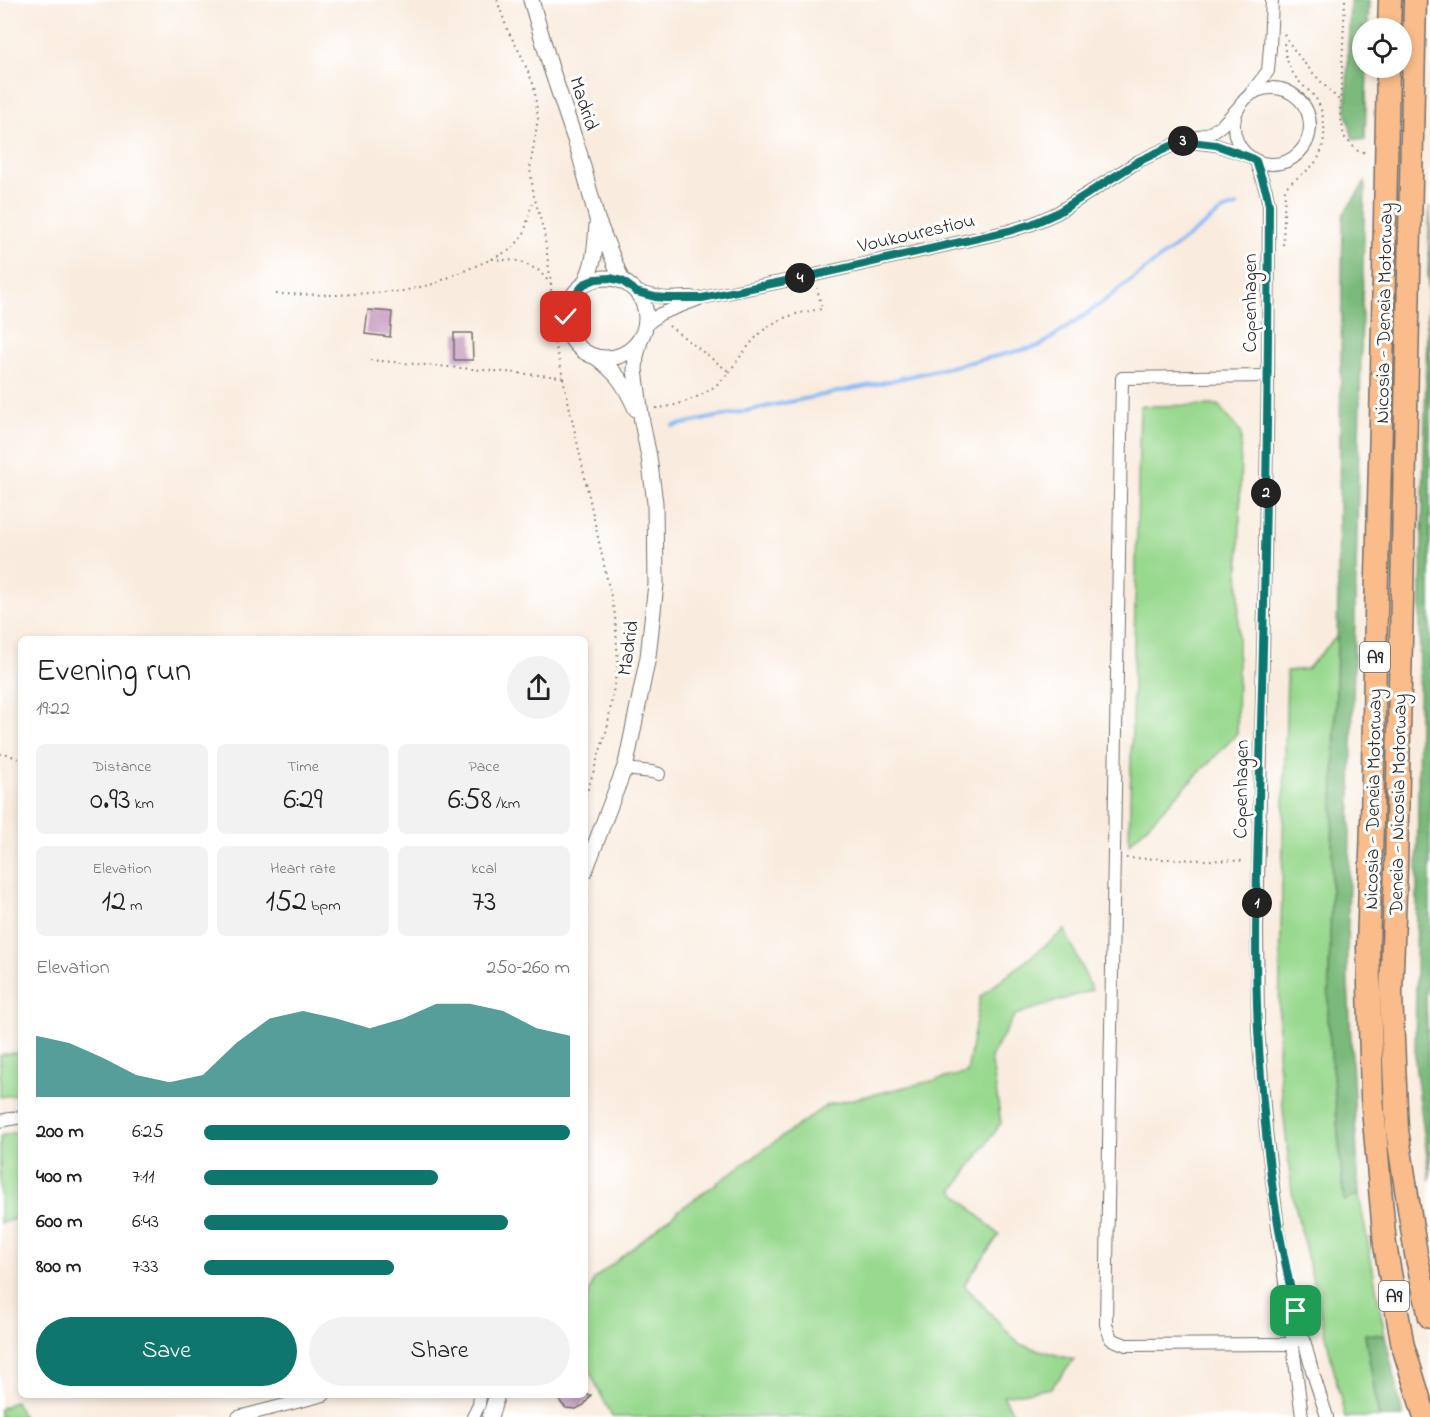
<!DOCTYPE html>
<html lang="en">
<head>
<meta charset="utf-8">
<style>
	body { margin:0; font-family:"Indie Flower",sans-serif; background:#f2f2f2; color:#202124; height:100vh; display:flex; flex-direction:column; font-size:22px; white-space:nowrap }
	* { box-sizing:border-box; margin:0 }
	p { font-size:20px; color:#757577 }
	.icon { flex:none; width:33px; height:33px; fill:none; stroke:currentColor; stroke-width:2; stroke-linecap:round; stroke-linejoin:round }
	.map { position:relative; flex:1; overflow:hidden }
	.panel { position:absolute; left:18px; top:636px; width:570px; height:762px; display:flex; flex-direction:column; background:#fff; border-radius:9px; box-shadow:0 3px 9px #0003 }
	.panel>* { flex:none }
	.buttons { position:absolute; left:1352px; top:18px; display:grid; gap:12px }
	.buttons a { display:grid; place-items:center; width:60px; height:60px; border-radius:50%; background:#fff; box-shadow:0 3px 9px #0003; font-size:30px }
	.pin { position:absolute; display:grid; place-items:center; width:51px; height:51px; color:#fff; margin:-26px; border-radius:12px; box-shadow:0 3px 9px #0006 }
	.km { position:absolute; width:30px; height:30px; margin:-15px; border-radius:50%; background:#222; color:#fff; font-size:16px; line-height:30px; text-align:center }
	.round { display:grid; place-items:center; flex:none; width:63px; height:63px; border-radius:32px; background:#f2f2f2 }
	.overview { display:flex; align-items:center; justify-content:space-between; height:102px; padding:0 18px }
	h1 { font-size:33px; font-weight:600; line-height:45px }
	.stats { display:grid; grid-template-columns:repeat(3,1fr); gap:9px; height:102px; padding:6px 18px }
	.stats div { display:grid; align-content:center; border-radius:9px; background:#f2f2f2; text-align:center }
	.stats b { font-size:30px; font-weight:600 }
	.stats small { font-size:16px; font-weight:400 }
	.stats p { font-size:16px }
	.chart { height:168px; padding:12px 18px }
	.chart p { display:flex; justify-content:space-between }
	.chart svg { width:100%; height:108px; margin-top:6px; fill:#0f766e; opacity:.7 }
	.button { display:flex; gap:12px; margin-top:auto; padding:12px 18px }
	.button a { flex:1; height:69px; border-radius:36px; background:#0f766e; color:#fff; font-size:24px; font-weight:600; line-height:69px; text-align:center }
	.button a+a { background:#f2f2f2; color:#202124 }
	ul { padding:0 18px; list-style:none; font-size:20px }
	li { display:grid; grid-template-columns:96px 72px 1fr; align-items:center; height:45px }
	li i { height:15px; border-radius:8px; background:#0f766e }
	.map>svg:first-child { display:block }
	.green { fill:#99d98f; stroke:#62825d; stroke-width:1.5 }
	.forest { fill:#7ab97a; stroke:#527252; stroke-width:1.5 }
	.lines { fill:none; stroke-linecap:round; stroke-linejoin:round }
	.stream { stroke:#88b8f4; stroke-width:4 }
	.building { fill:#c296bd }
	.minor-casing { stroke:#736f6a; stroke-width:14 }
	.tertiary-casing { stroke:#736f6a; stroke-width:17 }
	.motorway-casing { stroke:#736f6a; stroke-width:25 }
	.path { stroke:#736f6a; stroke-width:2; stroke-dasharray:1.5 4.5; stroke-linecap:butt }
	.minor { stroke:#fff; stroke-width:12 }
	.tertiary { stroke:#fff; stroke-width:15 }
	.motorway { stroke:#f9bc8a; stroke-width:22 }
	.route-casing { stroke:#fff; stroke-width:12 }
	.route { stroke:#0f766e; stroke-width:8 }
	.labels { text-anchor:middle; stroke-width:6; stroke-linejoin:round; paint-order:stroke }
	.shield { fill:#fff; stroke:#6b6b6b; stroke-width:1.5 }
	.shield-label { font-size:18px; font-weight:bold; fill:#2b2b2b }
	.street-label { font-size:20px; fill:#2b2b2b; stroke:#fff }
</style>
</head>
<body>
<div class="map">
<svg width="1430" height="1417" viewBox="0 0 1430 1417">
	<rect width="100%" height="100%" fill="#fff"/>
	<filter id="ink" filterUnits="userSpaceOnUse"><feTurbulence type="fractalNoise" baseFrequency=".0167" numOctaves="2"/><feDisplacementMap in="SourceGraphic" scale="12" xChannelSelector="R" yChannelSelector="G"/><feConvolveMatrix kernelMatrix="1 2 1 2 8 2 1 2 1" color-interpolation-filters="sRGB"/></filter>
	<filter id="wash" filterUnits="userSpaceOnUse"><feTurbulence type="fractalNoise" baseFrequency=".008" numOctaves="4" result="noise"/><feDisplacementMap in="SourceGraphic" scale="24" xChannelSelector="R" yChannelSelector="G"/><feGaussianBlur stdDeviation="1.35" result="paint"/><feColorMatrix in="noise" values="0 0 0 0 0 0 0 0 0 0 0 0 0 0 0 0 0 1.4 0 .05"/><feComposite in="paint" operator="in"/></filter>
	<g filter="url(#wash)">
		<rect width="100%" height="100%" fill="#f9ecde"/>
		<g class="green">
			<path d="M1218,405L1241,432L1237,734L1129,844L1140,406Z"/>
			<path d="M1337,636L1328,1020L1344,1200L1359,1195L1385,1335H1365L1379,1417H1345L1292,1192L1278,1061L1287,671L1307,669Z"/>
			<path d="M1065,930L1092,990L1015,1015L991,1057L1001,1123L953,1191L999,1235L964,1285L1019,1344L1074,1360L1051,1388L1003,1396L1016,1417H612L585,1362V1305L594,1279L679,1210L827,1105L967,1073L980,997Z"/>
			<path d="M21,1052V1094L0,1097V1055Z"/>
			<path d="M21,1131V1218L0,1223V1136Z"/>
			<path d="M15,1401L23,1417H0V1409Z"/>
		</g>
		<g class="forest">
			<path d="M1350,0H1369L1368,28H1362V68H1367L1365,140L1353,139L1346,111Z"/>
			<path d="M1365,182L1347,963L1359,1195L1344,1201L1328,1020L1337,651L1343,215Z"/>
			<path d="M1430,206V935L1426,1000L1430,1103V1180L1415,1063L1420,627Z"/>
			<path d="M1365,1334L1385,1335L1403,1417H1379Z"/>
		</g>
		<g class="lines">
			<path class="stream" d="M673,426L881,383L1040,346L1092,310L1222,211L1237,206"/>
		</g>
		<g id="blocks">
			<g class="building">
				<path d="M368,310L392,312L390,337L365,334Z"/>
				<path d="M454,333H472L473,360H454Z"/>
				<path d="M556,1395H591L584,1405L576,1409L566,1408L562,1404Z"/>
			</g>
		</g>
	</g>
	<g filter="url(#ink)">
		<use href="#blocks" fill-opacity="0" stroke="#736f6a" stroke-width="1.5"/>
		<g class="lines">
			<g class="minor-casing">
				<g id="minor">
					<circle cx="1272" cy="126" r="38"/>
					<path d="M1251,93L1268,71L1270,47L1272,0"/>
					<path d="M1190,142L1216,145L1245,155"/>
					<path d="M1256,161L1266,191L1269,205L1268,376L1264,609L1257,928L1258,1029L1266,1132L1302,1417"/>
					<path d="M636,292L666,298L691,297"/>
					<path d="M646,325L660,314L702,298L815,275L1009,231L1032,224L1057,213L1139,161L1182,141L1198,137L1212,132L1222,125L1239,107"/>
					<path d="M1268,376L1122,378L1106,1324L1111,1339L1126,1345L1293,1344"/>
					<path d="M625,769L652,772L659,774"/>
					<path d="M0,1121L21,1117"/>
					<path d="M1294,1303L1312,1370L1327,1417"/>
					<path d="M238,1417L324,1395"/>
					<path d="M473,1417L479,1405L480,1395"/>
				</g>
			</g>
			<g class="tertiary-casing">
				<g id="tertiary">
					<path d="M531,0L551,68L579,152L597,219L622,281"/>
					<circle cx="606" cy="318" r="40"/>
					<path d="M584,284C595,263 595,249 597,225"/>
					<path d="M596,357C618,374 624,383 636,409"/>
					<path d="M585,871L626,764L648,657L656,584L655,503L649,457L642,422L635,370L636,356L641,337"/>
					<path d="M490,1417L497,1395"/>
				</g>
			</g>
			<g class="motorway-casing">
				<g id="motorway">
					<path d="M1415,0L1396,868L1391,994L1397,1130L1416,1254L1430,1317"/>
					<path d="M1389,28L1390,0"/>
					<path d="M1388,68L1381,424L1376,613L1372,824L1368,947L1372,1097L1385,1245L1403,1346L1425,1417"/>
				</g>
			</g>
			<g class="path">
				<path d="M497,0L507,29L521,55L534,86L538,118L530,169L534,196L544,232L551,284V329L560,364L615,615L618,662L607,729L585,798"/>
				<path d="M1345,0L1340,112L1344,137L1358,151L1368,153"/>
				<path d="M1284,34C1299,60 1319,80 1340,101"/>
				<path d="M1283,245L1285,188C1294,179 1306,173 1314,164C1328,148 1327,115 1315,97C1308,89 1298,83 1293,73C1287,63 1285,54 1284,42"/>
				<path d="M492,259L512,249L524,234L533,199"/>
				<path d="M276,294L336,295L403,291L433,284L492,259L519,261L538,270L551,284"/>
				<path d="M669,326L728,371"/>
				<path d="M370,360L562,377"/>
				<path d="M656,408C678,407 707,395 723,379C737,363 748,343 765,329C782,316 801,312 822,309L817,288"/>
				<path d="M0,754H7L21,760"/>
				<path d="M1126,858L1246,861"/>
			</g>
			<use href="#minor" class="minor"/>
			<use href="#tertiary" class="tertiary"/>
			<use href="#motorway" class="motorway"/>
		</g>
	</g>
	<g class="lines" filter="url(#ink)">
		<g class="route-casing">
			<path id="route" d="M566,317L568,304L584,284L596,279L610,278L622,281L633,289L636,292L655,297L666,298H702L815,275L1009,231L1032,224L1057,213L1139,161L1182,141L1216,145L1249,157L1256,161L1266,191L1269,205C1268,378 1266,551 1261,723C1259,825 1253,928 1258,1030C1263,1124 1273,1220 1296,1311"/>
		</g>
		<use href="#route" class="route"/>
	</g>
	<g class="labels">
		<g class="shield">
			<rect x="1360" y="642" width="30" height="30" rx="4.5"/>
			<rect x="1379" y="1281" width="30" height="30" rx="4.5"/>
		</g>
		<g class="shield-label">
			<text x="1375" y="663">A9</text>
			<text x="1394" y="1302">A9</text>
		</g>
		<g class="street-label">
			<text transform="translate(585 103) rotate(72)" y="7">Madrid</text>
			<text transform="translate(916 232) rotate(-13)" y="7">Voukourestiou</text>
			<text transform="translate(1249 303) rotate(-90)" y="7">Copenhagen</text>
			<text transform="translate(1383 313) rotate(-89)" y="7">Nicosia - Deneia Motorway</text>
			<text transform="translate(627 648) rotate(-82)" y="7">Madrid</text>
			<text transform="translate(1240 789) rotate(-89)" y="7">Copenhagen</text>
			<text transform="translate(1372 799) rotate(-89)" y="7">Nicosia - Deneia Motorway</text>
			<text transform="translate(1397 804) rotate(-89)" y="7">Deneia - Nicosia Motorway</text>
		</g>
	</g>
</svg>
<div class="buttons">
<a><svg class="icon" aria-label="locate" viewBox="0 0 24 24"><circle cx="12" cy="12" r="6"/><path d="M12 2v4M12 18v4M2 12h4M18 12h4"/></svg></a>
</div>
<div class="pin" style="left:1296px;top:1311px;background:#1e9e55"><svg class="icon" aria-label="arrive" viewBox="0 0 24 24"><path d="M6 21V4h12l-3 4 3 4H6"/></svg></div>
<div class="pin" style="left:566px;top:317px;background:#d93025"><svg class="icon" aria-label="check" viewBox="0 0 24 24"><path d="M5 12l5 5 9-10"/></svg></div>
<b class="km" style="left:1257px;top:903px">1</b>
<b class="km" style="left:1266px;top:493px">2</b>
<b class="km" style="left:1183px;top:141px">3</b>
<b class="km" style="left:800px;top:278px">4</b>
<section class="panel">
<div class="overview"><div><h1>Evening run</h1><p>19:22</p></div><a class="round"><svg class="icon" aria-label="share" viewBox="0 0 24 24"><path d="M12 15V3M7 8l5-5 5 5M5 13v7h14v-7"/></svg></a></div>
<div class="stats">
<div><p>Distance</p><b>0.93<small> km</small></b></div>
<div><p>Time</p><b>6:29</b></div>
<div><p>Pace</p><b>6:58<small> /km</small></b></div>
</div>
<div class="stats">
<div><p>Elevation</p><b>12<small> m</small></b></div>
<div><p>Heart rate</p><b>152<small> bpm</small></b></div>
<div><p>kcal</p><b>73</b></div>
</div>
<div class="chart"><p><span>Elevation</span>250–260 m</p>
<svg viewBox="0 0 160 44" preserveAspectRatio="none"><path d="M0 44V19L10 22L20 28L30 35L40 38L50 35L60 22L70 12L80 9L90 12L100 16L110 12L120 6L130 6L140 9L150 16L160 19V44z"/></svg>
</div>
<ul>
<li><b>200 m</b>6:25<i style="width:100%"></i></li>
<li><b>400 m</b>7:11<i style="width:64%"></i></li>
<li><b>600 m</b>6:43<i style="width:83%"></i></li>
<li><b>800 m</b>7:33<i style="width:52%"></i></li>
</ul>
<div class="button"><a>Save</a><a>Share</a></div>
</section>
</div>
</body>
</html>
